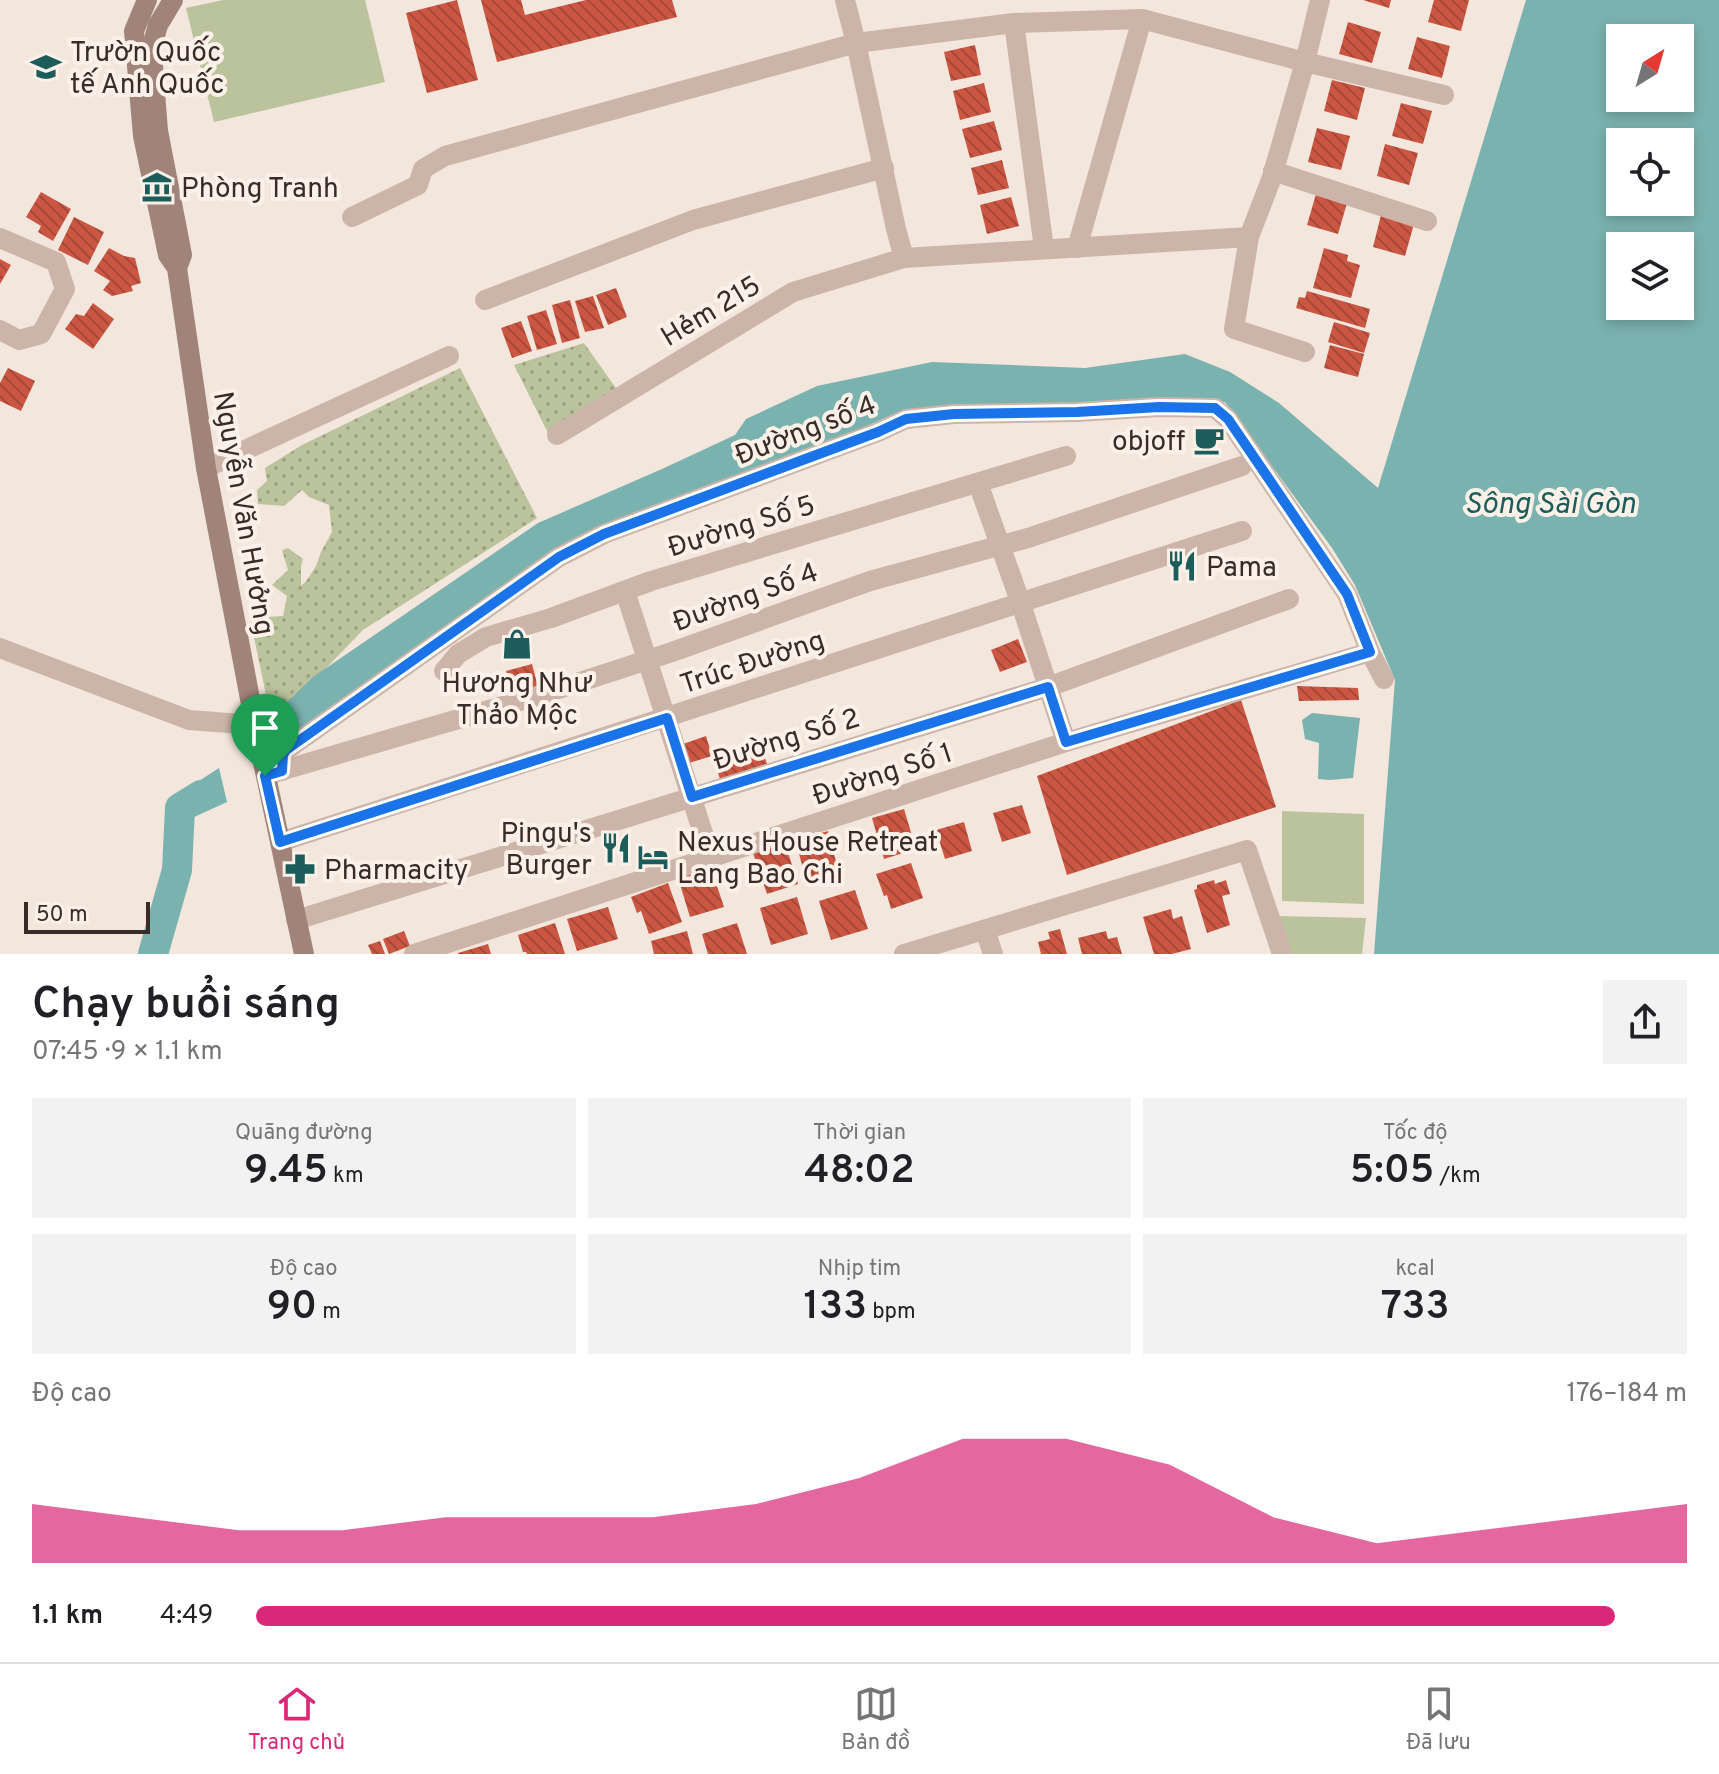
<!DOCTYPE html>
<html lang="vi">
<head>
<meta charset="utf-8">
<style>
	body { margin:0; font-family:Overpass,sans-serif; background:#f2f2f2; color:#202124; height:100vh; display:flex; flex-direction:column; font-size:30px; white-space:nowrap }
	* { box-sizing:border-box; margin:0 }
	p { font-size:26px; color:#757577 }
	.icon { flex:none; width:44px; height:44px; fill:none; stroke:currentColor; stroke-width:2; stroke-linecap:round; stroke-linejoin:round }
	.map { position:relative; height:954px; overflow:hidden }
	.drawer { display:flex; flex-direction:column; background:#fff; flex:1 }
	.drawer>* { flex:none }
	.needle { width:52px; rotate:37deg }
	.tools { position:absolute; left:1606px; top:24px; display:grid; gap:16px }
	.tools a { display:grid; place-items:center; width:88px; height:88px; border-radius:0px; background:#fff; box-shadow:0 4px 12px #0003; font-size:40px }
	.scale { position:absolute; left:24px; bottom:20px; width:126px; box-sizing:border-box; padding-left:8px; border:4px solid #392c28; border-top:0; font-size:22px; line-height:28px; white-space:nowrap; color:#392c28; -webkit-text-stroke:6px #fbf1e9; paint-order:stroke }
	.pin { position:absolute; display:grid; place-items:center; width:68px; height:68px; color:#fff; margin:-82px -34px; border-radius:50% 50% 50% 0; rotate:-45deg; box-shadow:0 0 8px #0007 }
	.pin .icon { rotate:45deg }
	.round { display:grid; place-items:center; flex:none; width:84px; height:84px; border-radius:0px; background:#f2f2f2 }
	.summary { display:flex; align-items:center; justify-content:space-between; height:136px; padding:0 32px }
	h1 { font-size:44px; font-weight:600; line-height:60px }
	.metrics { display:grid; grid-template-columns:repeat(3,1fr); gap:12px; height:136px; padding:8px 32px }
	.metrics div { display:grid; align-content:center; border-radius:0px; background:#f2f2f2; text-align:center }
	.metrics b { font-size:40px; font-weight:600 }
	.metrics small { font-size:22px; font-weight:400 }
	.metrics p { font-size:22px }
	.chart { height:224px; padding:16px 32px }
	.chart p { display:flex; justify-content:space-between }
	.chart svg { width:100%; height:144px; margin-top:8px; fill:#db2777; opacity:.7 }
	ul { padding:0 32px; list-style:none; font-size:26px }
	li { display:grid; grid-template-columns:128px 96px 1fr; align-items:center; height:60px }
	li i { height:20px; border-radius:10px; background:#db2777 }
	.menu { display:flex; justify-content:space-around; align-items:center; height:112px; border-top:2px solid #e0e0e0; background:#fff; font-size:22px; color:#757577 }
	.menu a { display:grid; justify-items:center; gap:4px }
	.menu .on { color:#db2777 }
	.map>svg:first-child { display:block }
	.grass { fill:url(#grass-dots) }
	.green { fill:#bac39c }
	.water { fill:#7ab2af; fill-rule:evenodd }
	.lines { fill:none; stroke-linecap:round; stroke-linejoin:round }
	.river { stroke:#7ab2af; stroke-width:30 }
	.building { fill:url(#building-back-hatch) }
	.minor { stroke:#ccb5a8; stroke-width:20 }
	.secondary { stroke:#a08379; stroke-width:20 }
	.route-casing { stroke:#fff; stroke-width:16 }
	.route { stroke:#1a73e8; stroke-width:10 }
	.labels { text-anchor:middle; stroke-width:8; stroke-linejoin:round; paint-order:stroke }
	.poi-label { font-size:28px; fill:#392c28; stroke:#fbf1e9; text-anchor:start }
	.street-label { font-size:28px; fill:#392c28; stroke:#fbf1e9 }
	.water-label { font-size:30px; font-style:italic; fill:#1c5c5a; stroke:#fbf1e9 }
</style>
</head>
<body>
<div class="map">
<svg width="1719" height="954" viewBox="0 0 1719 954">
	<defs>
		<pattern id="grass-dots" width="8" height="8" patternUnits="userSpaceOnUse" patternTransform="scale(2)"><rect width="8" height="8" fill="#bac39c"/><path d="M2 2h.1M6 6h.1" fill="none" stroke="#989f7f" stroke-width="1.8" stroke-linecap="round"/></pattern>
		<pattern id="building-back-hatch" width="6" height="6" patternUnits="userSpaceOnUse" patternTransform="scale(2)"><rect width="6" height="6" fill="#cb5743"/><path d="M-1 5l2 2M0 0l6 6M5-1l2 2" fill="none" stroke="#a64838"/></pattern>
	</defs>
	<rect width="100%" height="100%" fill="#f3e6dd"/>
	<g class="grass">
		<path d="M584,343L618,391L549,435L514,365Z"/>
		<path d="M460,368L537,518L363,630L272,724L250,618L283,616L287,596L272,585L288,570L282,550L288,548L303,559L301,567V586L307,580L316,566L321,552L332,532L329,505L309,497L302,490L284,506L258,504L257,490L267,481L265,468L302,445Z"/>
	</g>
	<g class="green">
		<path d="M223,0H365L385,82L214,122L186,8Z"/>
		<path d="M1282,811L1364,814V904L1282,901Z"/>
		<path d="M1279,916L1366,918L1362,954H1292Z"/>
	</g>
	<g class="water">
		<path d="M1526,0H1719V954H1374L1395,680L1355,585L1332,548L1225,402L901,411L828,443L602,527L289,736L284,705L313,677L538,523L662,469L735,435L746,419L817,386L932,362L1085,368L1185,354L1230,372L1279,403L1378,488ZM1620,38H1680V98H1620ZM1620,142H1680V202H1620ZM1620,246H1680V306H1620Z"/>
		<path d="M1312,713L1360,718L1353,778L1330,780L1318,779L1319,743L1305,739L1302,720Z"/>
		<path d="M219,768L227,802L170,828L168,801Z"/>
	</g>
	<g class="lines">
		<path class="river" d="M153,954L177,870L180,808L201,795"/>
	</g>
	<g class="building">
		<path d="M457,0L478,80L427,93L406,13Z"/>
		<path d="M481,0H521L525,15L586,0H672L677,17L497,62Z"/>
		<path d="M1363,0H1391L1389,8Z"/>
		<path d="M1434,0H1469L1461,31L1428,22Z"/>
		<path d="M1348,22L1381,32L1372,63L1339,54Z"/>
		<path d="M1417,37L1450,46L1442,78L1408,69Z"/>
		<path d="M975,45L981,75L951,81L944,52Z"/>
		<path d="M1332,80L1365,88L1357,120L1324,111Z"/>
		<path d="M984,83L991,112L960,120L953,91Z"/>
		<path d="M1401,103L1432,111L1423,144L1392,136Z"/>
		<path d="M994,121L1002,150L970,158L962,129Z"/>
		<path d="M1317,128L1350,136L1341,170L1308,162Z"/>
		<path d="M1385,144L1418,153L1409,185L1377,176Z"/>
		<path d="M1002,160L1009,188L978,195L971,168Z"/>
		<path d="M41,192L71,209L53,241L38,232L41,226L26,217Z"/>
		<path d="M1316,194L1347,203L1338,234L1307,225Z"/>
		<path d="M1011,197L1019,226L987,234L980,205Z"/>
		<path d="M1381,215L1414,224L1405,256L1373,247Z"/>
		<path d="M74,217L104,232L88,265L58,250Z"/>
		<path d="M109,248L124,256L135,258L141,283L131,286L133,291L112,296L103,290L110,281L94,271Z"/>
		<path d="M1324,248L1348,255L1347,261L1360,265L1351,298L1313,288Z"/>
		<path d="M0,259L11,265L0,284Z"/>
		<path d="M616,288L627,317L608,325L596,295Z"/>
		<path d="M1307,291L1370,309L1365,328L1296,308L1299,297L1305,298Z"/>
		<path d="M593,296L604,328L585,332L575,301Z"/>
		<path d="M570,300L580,338L562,343L552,305Z"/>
		<path d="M93,303L114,319L93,349L65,329L76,314L84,316Z"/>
		<path d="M546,310L557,344L537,350L527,316Z"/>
		<path d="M521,321L532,351L512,358L501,328Z"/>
		<path d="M1334,322L1370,333L1364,353L1328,342Z"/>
		<path d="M1330,345L1364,354L1358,377L1324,368Z"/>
		<path d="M8,368L35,381L21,411L0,401V383Z"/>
		<path d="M1018,639L1027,662L1000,672L991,650Z"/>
		<path d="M532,664L539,691L514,697L506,671Z"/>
		<path d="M1297,686L1358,688L1359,700L1299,701Z"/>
		<path d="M1241,700L1276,807L1067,875L1037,776Z"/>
		<path d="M706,736L712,756L689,763L683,744Z"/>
		<path d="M761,746L767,764L720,779L714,761Z"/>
		<path d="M1022,805L1031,833L1002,842L993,813Z"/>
		<path d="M904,809L916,849L884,859L872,818Z"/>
		<path d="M964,822L972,851L945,859L936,830Z"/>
		<path d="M828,831L839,873L807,882L795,840Z"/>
		<path d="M785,843L798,884L767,894L753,853Z"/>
		<path d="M911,863L923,898L891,909L887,895L884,896L876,874Z"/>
		<path d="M711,868L724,907L690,917L678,878Z"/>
		<path d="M1214,880L1215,884L1226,880L1230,894L1222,896L1230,925L1207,933L1194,890L1197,889V885Z"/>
		<path d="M668,883L682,922L649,934L641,911L637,913L631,897Z"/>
		<path d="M855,890L868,929L831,940L819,901Z"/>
		<path d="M797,897L808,934L771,945L760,908Z"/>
		<path d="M608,907L618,939L577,951L567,919Z"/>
		<path d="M1171,909L1173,919L1182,916L1191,949L1172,954H1154L1143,917Z"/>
		<path d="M555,923L565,954H527L526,952H523L518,935Z"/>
		<path d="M737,923L747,954H708L702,934Z"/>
		<path d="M1060,929L1067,954H1041L1038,942L1050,939L1048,932Z"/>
		<path d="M404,931L410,946L389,954L383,939Z"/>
		<path d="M687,931L693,954H654L651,941Z"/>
		<path d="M1106,931L1108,939L1117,937L1122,954H1082L1078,938Z"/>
		<path d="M380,941L385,954H372L368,945Z"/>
		<path d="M488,944L491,954H458V953Z"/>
	</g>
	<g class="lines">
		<g class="minor">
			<path d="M845,0L856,43L896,229L904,258"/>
			<path d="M1014,23L1044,249"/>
			<path d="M1273,171L1427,221"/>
			<path d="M352,217L418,185L423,169L445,156L856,43L1014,23L1142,19L1305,62L1444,95"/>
			<path d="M0,238L56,262L65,289L41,334L19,340L0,330"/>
			<path d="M1077,248L1142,19"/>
			<path d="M485,300L693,220L884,168"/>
			<path d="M1305,352L1234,329L1249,237L1272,177L1305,62L1320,0"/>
			<path d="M557,435L793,292L904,258L1249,237"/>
			<path d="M206,468L449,356"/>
			<path d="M978,483L1021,604L1066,742"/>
			<path d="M625,591L711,858"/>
			<path d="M0,648L189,720L255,725"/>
			<path d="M444,671L458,654L486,637L551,618L651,581L1066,456"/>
			<path d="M282,771L283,755L286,750L559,557L604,534L878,432L906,419L954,414L1077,412L1159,407L1215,408L1228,419L1347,594L1370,652L1384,679"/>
			<path d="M270,774L534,697L672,652L870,581L1028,538L1242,466"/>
			<path d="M280,842L1242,531"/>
			<path d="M296,920L1048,687L1289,599"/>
			<path d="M985,930L993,954"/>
			<path d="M414,954L1066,742L1370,652"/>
			<path d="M904,954L1247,850L1282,954"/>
		</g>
		<g class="secondary">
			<path d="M147,0L134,31L143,136L168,255L177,268L206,468L255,725L304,954"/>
			<path d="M173,0L158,25L153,43V66L158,131L182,255L177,268"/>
		</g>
	</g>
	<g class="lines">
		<g class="route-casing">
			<path id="route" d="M1159,407L1215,408L1228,419L1347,594L1370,652L1066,742L1048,687L692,797L667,718L280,842L265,776L282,771L283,755L286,750L559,557L604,534L878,432L906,419L954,414L1077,412Z"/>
		</g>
		<use href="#route" class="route"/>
	</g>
	<defs>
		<g id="school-bare" transform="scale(2.4)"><path d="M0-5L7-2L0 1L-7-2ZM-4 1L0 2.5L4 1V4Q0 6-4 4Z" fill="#1c5c5a" stroke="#fbf1e9" stroke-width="2.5" paint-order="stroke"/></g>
		<g id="museum-bare" transform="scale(2.4)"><path d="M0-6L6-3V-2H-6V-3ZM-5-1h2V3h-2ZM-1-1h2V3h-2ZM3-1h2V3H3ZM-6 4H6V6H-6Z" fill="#1c5c5a" stroke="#fbf1e9" stroke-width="2.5" paint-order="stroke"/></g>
		<g id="cafe-bare" transform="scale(2.4)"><path d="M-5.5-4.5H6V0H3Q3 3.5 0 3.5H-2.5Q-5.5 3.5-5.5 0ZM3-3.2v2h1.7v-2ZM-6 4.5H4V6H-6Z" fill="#1c5c5a" stroke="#fbf1e9" stroke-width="2.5" paint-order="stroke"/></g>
		<g id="restaurant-bare" transform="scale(2.4)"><path d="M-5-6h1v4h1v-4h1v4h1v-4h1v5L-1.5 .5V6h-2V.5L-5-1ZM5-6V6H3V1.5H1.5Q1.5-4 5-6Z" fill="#1c5c5a" stroke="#fbf1e9" stroke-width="2.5" paint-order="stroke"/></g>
		<g id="shop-bare" transform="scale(2.4)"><path d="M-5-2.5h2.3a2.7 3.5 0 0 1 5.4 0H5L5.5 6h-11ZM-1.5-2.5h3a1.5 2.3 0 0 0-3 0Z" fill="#1c5c5a" stroke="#fbf1e9" stroke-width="2.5" paint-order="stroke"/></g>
		<g id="hotel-bare" transform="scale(2.4)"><path d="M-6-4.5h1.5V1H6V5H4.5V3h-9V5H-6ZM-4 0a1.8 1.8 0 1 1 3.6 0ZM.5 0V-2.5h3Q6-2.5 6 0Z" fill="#1c5c5a" stroke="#fbf1e9" stroke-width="2.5" paint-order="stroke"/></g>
		<g id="pharmacy-bare" transform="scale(2.4)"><path d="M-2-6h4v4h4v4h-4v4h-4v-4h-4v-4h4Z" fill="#1c5c5a" stroke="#fbf1e9" stroke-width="2.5" paint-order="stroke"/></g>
	</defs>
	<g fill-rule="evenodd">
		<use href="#school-bare" x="46" y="67"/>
		<use href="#museum-bare" x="157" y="187"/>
		<use href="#cafe-bare" x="1209" y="440"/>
		<use href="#restaurant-bare" x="1182" y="566"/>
		<use href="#shop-bare" x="517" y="644"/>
		<use href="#restaurant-bare" x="616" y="848"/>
		<use href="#hotel-bare" x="653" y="857"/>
		<use href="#pharmacy-bare" x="300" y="869"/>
	</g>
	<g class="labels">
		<g class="poi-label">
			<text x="70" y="61">Trườn Quốc<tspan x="70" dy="32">tế Anh Quốc</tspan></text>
			<text x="181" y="197">Phòng Tranh</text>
			<text x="1185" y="450" text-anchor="end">objoff</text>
			<text x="1206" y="576">Pama</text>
			<text x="517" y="692" text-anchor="middle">Hương Như<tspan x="517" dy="32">Thảo Mộc</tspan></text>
			<text x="592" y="842" text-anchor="end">Pingu's<tspan x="592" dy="32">Burger</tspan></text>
			<text x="677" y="851">Nexus House Retreat<tspan x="677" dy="32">Lang Bao Chi</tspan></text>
			<text x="324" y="879">Pharmacity</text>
		</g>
		<g class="street-label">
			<text transform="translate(710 310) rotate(-31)" y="10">Hẻm 215</text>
			<text transform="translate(805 429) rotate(-21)" y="10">Đường số 4</text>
			<text transform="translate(245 513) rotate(80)" y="10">Nguyễn Văn Hưởng</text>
			<text transform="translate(741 525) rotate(-17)" y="10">Đường Số 5</text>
			<text transform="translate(745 596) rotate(-20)" y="10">Đường Số 4</text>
			<text transform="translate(752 661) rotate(-18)" y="10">Trúc Đường</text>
			<text transform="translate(786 738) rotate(-17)" y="10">Đường Số 2</text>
			<text transform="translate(882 773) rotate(-18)" y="10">Đường Số 1</text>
		</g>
		<g class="water-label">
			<text x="1550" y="513">Sông Sài Gòn</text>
		</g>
	</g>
</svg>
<div class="tools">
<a><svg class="needle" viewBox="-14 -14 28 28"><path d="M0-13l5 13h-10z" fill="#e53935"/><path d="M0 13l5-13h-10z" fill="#757577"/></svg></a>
<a><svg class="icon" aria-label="locate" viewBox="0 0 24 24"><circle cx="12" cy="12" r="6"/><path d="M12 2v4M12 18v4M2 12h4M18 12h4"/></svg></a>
<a><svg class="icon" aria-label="layers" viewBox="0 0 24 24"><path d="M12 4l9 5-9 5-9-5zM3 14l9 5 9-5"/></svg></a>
</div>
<div class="scale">50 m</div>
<div class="pin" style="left:265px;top:776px;background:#1e9e55"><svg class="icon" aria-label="arrive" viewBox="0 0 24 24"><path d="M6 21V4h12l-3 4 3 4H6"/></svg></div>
</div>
<section class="drawer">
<div class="summary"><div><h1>Chạy buổi sáng</h1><p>07:45 · 9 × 1.1 km</p></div><a class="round"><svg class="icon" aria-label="share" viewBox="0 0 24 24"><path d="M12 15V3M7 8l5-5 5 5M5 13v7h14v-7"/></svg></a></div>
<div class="metrics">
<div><p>Quãng đường</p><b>9.45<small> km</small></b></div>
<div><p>Thời gian</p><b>48:02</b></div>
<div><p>Tốc độ</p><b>5:05<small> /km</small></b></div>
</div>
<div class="metrics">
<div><p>Độ cao</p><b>90<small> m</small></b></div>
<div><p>Nhịp tim</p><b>133<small> bpm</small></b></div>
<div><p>kcal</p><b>733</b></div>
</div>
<div class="chart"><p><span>Độ cao</span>176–184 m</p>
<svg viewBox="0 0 160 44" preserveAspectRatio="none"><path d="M0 44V26L10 30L20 34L30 34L40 30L50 30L60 30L70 26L80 18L90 6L100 6L110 14L120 30L130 38L140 34L150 30L160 26V44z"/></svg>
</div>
<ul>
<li><b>1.1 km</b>4:49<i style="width:95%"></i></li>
</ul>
</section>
<nav class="menu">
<a class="on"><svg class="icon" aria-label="home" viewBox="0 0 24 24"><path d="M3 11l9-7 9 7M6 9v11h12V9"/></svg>Trang chủ</a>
<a><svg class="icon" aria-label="map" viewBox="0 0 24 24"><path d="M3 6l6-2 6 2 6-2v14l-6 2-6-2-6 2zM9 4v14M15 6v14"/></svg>Bản đồ</a>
<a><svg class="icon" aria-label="saved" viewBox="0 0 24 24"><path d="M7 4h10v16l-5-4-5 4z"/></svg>Đã lưu</a>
</nav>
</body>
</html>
